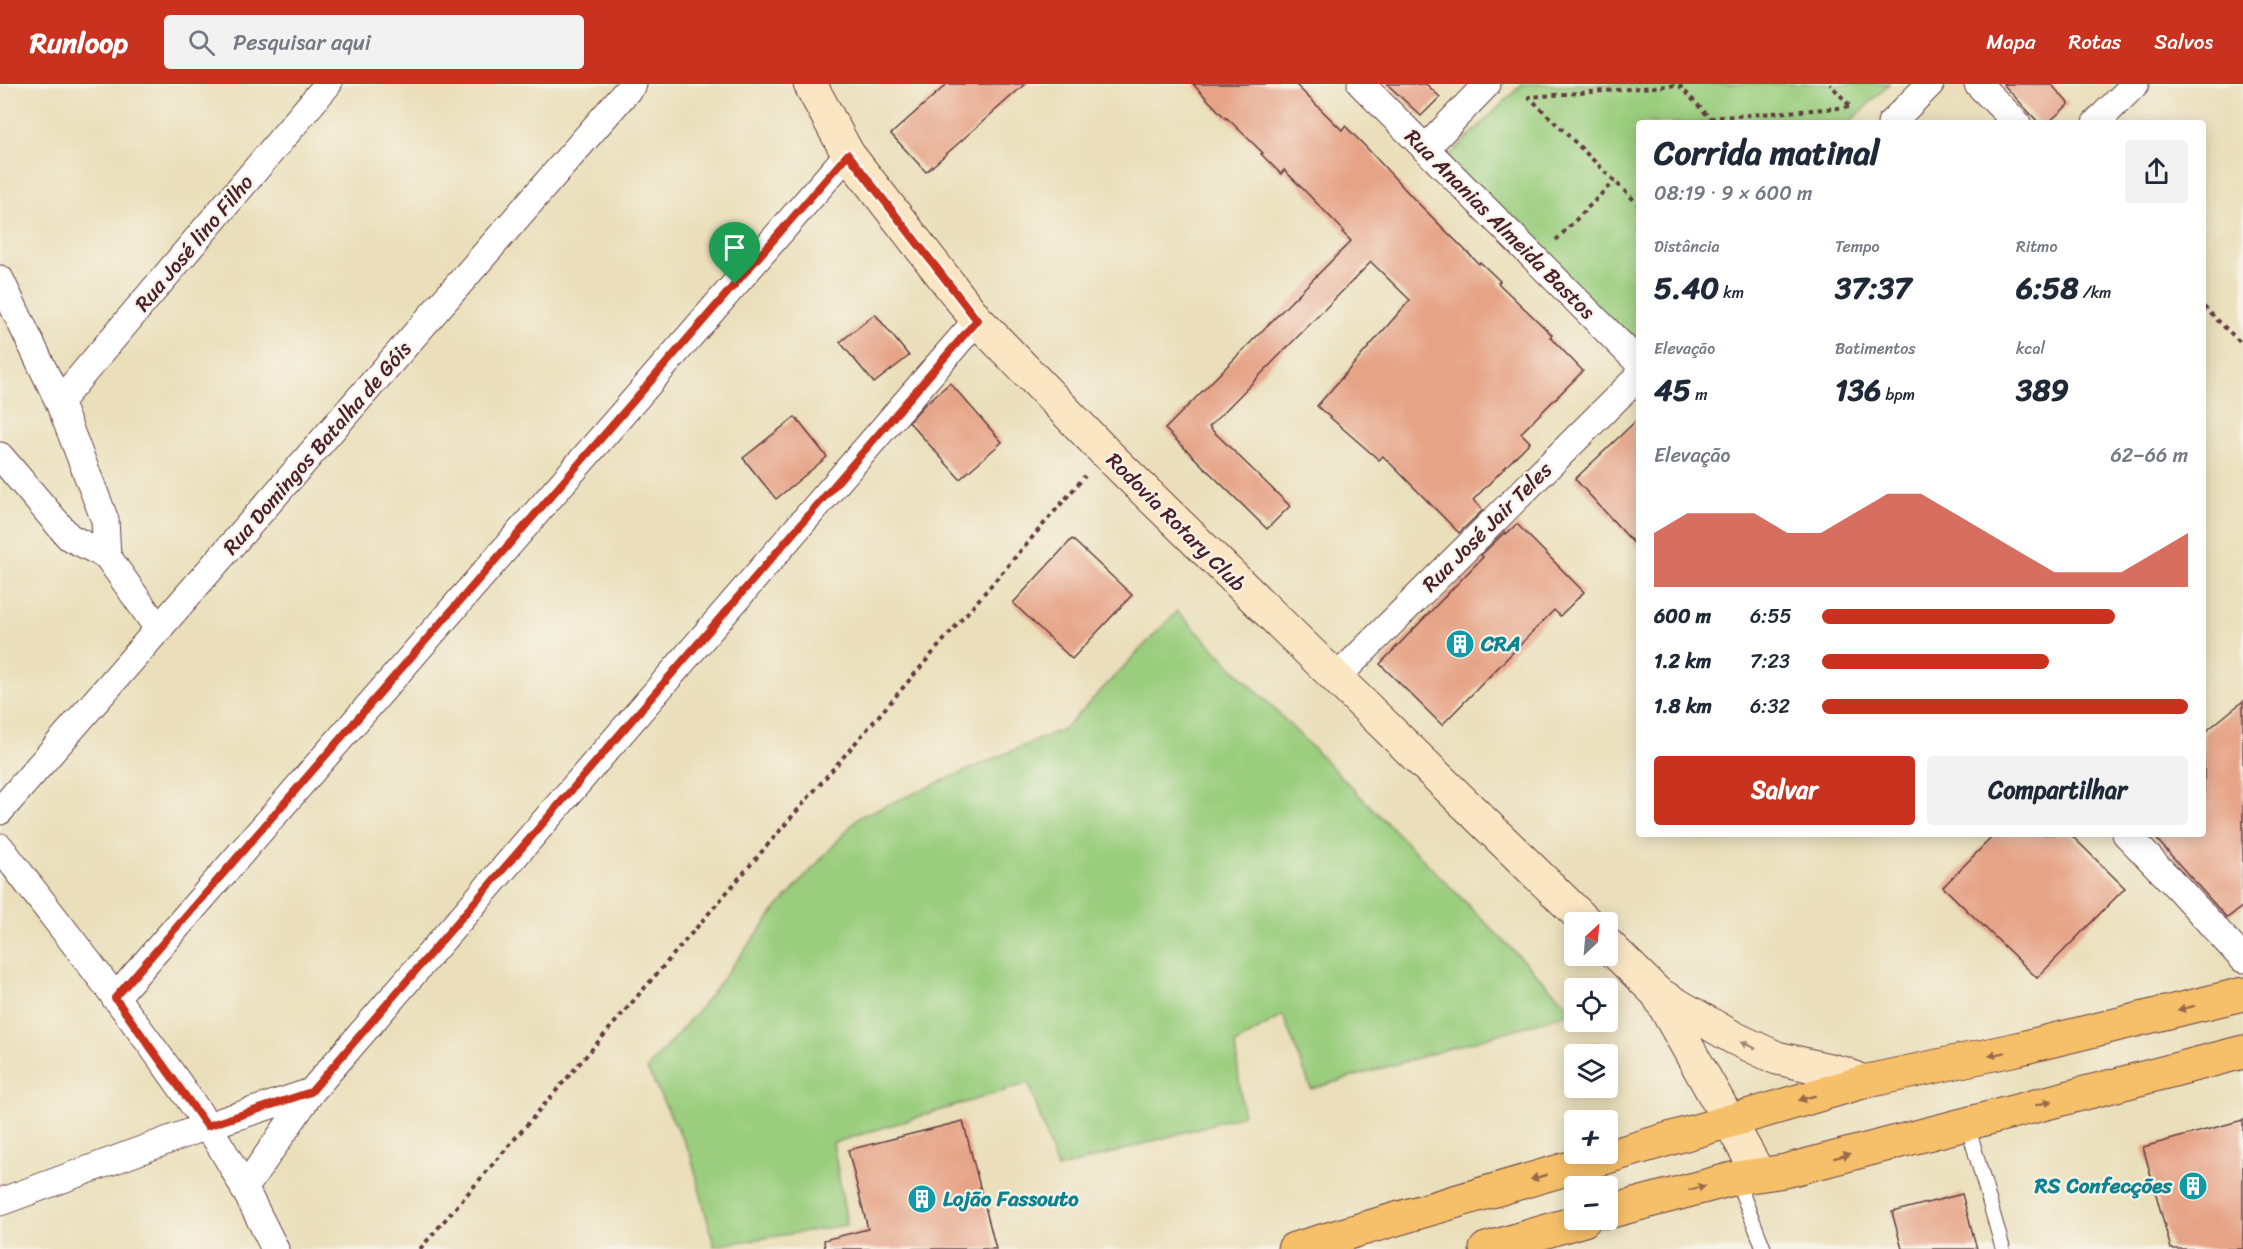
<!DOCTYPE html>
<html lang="pt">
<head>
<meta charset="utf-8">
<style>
	body { margin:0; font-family:Sriracha,sans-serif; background:#f2f2f3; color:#1f2937; height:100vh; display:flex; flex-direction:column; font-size:22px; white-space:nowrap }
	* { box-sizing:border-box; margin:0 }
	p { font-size:20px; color:#747a83 }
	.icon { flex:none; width:33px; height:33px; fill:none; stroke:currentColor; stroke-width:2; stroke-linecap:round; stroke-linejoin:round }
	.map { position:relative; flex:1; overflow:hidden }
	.panel { position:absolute; left:1636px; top:36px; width:570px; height:717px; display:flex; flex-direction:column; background:#fff; border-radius:6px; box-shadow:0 3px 15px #0003 }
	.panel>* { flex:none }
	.needle { width:39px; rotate:26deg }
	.tools { position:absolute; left:1564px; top:828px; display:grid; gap:12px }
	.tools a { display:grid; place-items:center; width:54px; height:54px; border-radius:6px; background:#fff; box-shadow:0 3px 15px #0003; font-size:30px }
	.pin { position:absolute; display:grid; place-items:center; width:51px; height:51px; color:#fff; margin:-62px -26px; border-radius:50% 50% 50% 0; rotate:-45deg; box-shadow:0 0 6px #0007 }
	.pin .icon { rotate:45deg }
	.round { display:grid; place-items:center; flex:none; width:63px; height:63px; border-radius:6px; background:#f2f2f3 }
	.summary { display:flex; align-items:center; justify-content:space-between; height:102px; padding:0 18px }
	h1 { font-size:33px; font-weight:700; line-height:45px }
	.metrics { display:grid; grid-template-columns:repeat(3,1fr); gap:9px; height:102px; padding:6px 18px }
	.metrics div { display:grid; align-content:center }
	.metrics b { font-size:30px; font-weight:700 }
	.metrics small { font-size:16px; font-weight:400 }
	.metrics p { font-size:16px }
	.chart { height:168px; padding:12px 18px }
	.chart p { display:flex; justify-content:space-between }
	.chart svg { width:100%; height:108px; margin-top:6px; fill:#c8321e; opacity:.7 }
	.button { display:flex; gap:12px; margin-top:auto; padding:12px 18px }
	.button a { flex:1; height:69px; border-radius:6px; background:#c8321e; color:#fff; font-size:24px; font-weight:700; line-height:69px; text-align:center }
	.button a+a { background:#f2f2f3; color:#1f2937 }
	ul { padding:0 18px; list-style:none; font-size:20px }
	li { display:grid; grid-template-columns:96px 72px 1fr; align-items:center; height:45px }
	li i { height:15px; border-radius:8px; background:#c8321e }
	header { display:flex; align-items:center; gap:36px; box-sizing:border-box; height:84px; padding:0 30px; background:#c8321e; color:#fff }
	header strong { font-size:28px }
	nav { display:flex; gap:33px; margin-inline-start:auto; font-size:21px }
	.search { width:420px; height:54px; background:#f2f2f3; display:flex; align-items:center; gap:15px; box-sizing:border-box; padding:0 21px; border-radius:6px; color:#747a83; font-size:22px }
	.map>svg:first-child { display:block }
	.green { fill:#9acd7d; stroke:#727654; stroke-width:1.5 }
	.building { fill:#e6a386 }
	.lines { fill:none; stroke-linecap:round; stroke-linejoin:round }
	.lane-casing { stroke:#623c40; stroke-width:16 }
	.street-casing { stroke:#623c40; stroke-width:29 }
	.secondary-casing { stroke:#623c40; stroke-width:35 }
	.primary-casing { stroke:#623c40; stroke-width:35 }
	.path { stroke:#623c40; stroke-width:4; stroke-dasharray:4.5 4.5; stroke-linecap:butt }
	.lane { stroke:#fff; stroke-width:14 }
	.street { stroke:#fff; stroke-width:27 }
	.secondary { stroke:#fbe6c4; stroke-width:33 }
	.primary { stroke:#f6c06b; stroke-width:33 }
	.oneway { fill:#976748 }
	.oneway2 { fill:#a28278 }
	.route-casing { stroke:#fff; stroke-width:12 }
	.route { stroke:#c8321e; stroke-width:8 }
	.labels { text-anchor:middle; stroke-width:4.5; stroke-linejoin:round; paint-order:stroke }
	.street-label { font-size:21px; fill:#4a1f2b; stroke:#f7f3e8 }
	.culture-label { font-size:21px; font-weight:bold; fill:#0d838f; stroke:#f7f3e8; text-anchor:start }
</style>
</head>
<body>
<header>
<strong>Runloop</strong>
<div class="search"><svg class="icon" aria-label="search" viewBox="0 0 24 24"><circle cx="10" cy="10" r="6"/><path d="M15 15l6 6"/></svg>Pesquisar aqui</div>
<nav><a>Mapa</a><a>Rotas</a><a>Salvos</a></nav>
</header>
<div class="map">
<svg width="2243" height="1165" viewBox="0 0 2243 1165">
	<rect width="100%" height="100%" fill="#f7f3e8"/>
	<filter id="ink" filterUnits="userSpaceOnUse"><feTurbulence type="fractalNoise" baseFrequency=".0167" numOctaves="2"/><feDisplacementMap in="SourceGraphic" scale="12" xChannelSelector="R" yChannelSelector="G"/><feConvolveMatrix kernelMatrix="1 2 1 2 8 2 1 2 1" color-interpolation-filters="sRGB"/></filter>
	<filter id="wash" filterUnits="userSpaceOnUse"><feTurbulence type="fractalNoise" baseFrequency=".008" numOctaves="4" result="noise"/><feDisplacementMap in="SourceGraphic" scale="24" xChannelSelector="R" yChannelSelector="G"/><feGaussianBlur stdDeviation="1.35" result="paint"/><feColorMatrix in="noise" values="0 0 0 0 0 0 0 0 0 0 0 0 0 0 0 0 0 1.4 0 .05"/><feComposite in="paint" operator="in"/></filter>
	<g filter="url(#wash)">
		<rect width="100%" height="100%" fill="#eadfba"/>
		<g class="green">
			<path d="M1522,0H1889L1849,39H1640L1639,248L1627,261L1443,78Z"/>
			<path d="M1177,527L1574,928L1311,1005L1283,931L1235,960L1243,1031L1057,1085L1029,999L833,1059L847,1141L714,1162L691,1072L647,985L700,924L777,824L859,733L1065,644Z"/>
		</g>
		<g id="blocks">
			<g class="building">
				<path d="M947,0H1025L926,88L891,50Z"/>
				<path d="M1193,0H1295L1342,46L1345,42L1365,62L1414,115L1479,180L1480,178L1500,197L1498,199L1552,251L1550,253L1583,287L1521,349L1530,358L1473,416L1483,426L1459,449L1383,372L1379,376L1317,322L1410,216L1371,178L1209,343L1290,422L1267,445L1165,345L1351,157L1342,148L1344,147L1303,105L1284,86L1281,90L1261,70L1263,69L1227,34L1226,35Z"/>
				<path d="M1387,0H1426L1440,13L1421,32Z"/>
				<path d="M2003,0H2051L2069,20L2048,39H2039Z"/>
				<path d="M875,230L909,272L874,299L840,258Z"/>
				<path d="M950,299L1002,358L960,395L909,338L924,321Z"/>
				<path d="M795,333L827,373L776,415L743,374Z"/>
				<path d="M1640,333V466L1575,395Z"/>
				<path d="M1517,440L1584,508L1560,532L1554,526L1442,641L1380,580L1483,473L1481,471L1505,448L1506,450Z"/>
				<path d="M1072,455L1132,511L1072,575L1013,519Z"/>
				<path d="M2243,617V822L2227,834L2152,750H2204V649Z"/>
				<path d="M1995,750H2070L2125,804L2037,894L1943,803Z"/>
				<path d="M2243,1036V1165H2171L2143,1063Z"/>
				<path d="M963,1037L996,1165H825L824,1156L868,1145L848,1066Z"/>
				<path d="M1962,1110L1977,1165H1902L1892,1128Z"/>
			</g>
		</g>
	</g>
	<g filter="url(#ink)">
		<use href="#blocks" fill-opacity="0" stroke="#623c40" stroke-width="1.5"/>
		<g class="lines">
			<g class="lane-casing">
				<g id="lane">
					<path d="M1967,1039L2003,1165"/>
					<path d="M1736,1094L1764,1165"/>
				</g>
			</g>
			<g class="street-casing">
				<g id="street">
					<path d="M1361,0L1640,280"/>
					<path d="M1978,0L2017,39"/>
					<path d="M1891,39L1930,0"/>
					<path d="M2096,39L2135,0"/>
					<path d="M1425,65L1487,0"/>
					<path d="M0,195L59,318L105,436L107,472L159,546"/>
					<path d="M59,318L328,0"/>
					<path d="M0,372L69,453L107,472"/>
					<path d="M1335,595L1640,291"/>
					<path d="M0,727L633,0"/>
					<path d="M2126,750L2180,806L2243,875"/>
					<path d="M0,763C70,855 143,945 207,1041C233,1080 254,1123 275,1165"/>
					<path d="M115,914L848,70"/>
					<path d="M244,1105L311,1008L977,236"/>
					<path d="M0,1118L207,1042L311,1008"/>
				</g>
			</g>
			<g class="secondary-casing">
				<g id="secondary">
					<path d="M810,0L848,70L977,236L1106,369L1586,838"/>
					<path d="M1608,861L1657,909L1734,954L1777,974L1843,989L1863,998"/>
					<path d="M1657,909L1759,1090"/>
				</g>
			</g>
			<g class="primary-casing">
				<g id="primary">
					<path d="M1608,1128L1736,1094L1785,1087L2243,968"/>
					<path d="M1294,1165L1863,998L2017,965L2243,910"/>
					<path d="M1486,1165L1584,1136"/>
				</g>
			</g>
			<g class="path">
				<path d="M1679,1L1710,34L1709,39"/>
				<path d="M1710,34L1851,23L1830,0"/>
				<path d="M1640,122L1529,13L1679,1"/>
				<path d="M1556,156L1614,97"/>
				<path d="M2204,223L2243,261"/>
				<path d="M420,1165L1085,392"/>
			</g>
			<use href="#lane" class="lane"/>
			<use href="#street" class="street"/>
			<use href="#secondary" class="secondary"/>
			<use href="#primary" class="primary"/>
		</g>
		<defs><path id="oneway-solid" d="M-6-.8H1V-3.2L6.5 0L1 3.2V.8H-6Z" transform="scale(1.5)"/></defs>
		<g class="oneway">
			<use href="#oneway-solid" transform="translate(2186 924) rotate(166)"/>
			<use href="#oneway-solid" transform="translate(1997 970) rotate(168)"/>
			<use href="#oneway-solid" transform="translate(1807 1014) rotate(164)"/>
			<use href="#oneway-solid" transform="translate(2044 1019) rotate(-15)"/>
			<use href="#oneway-solid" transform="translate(1842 1072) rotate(-15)"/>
			<use href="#oneway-solid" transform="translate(1539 1093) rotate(164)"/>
			<use href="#oneway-solid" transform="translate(1697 1104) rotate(-14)"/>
		</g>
		<use class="oneway2" href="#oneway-solid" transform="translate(1748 961) rotate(-155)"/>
	</g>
	<g class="lines" filter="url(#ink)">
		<g class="route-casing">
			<path id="route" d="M848,70L977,236L311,1008L207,1042L115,914Z"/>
		</g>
		<use href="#route" class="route"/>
	</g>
	<defs>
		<g id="building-disc" transform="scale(1.5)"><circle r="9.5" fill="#0f9aa8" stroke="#f7f3e8"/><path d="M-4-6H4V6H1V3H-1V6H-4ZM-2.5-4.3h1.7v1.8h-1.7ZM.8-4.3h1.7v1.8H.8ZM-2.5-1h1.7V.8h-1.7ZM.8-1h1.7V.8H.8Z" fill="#fff"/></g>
	</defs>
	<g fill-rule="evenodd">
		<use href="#building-disc" x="1460" y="560"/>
		<use href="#building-disc" x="2193" y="1102"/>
		<use href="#building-disc" x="922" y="1115"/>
	</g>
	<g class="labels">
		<g class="street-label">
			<text transform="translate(1500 140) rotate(45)" y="7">Rua Ananias Almeida Bastos</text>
			<text transform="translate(194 159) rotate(-50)" y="7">Rua José lino Filho</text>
			<text transform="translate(317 364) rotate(-49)" y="7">Rua Domingos Batalha de Góis</text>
			<text transform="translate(1176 438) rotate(45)" y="7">Rodovia Rotary Club</text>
			<text transform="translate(1487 443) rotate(-45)" y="7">Rua José Jair Teles</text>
		</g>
		<g class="culture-label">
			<text x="1481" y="567">CRA</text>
			<text x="2172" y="1109" text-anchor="end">RS Confecções</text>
			<text x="943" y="1122">Lojão Fassouto</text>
		</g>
	</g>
</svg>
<div class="tools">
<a><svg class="needle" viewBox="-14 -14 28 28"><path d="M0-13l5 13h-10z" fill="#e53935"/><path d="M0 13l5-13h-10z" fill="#747a83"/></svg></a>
<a><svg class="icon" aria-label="locate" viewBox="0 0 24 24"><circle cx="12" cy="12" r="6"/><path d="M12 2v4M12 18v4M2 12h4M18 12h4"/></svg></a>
<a><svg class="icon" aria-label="layers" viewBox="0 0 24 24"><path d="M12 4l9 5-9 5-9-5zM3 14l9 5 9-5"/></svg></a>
<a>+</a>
<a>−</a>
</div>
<div class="pin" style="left:735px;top:200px;background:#1e9e55"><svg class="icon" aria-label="arrive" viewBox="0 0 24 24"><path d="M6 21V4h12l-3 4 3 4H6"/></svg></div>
<section class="panel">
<div class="summary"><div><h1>Corrida matinal</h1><p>08:19 · 9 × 600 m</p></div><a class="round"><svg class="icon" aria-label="share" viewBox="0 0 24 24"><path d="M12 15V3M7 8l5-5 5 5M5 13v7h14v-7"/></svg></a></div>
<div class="metrics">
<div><p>Distância</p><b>5.40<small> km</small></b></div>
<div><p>Tempo</p><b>37:37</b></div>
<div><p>Ritmo</p><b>6:58<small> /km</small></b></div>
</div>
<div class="metrics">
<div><p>Elevação</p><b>45<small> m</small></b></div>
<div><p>Batimentos</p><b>136<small> bpm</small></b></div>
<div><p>kcal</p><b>389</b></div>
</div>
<div class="chart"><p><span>Elevação</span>62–66 m</p>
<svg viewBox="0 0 160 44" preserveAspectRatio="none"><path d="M0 44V22L10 14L20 14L30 14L40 22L50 22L60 14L70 6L80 6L90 14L100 22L110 30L120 38L130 38L140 38L150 30L160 22V44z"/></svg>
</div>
<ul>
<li><b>600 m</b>6:55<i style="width:80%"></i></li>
<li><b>1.2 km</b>7:23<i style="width:62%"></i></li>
<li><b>1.8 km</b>6:32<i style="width:100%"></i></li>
</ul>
<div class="button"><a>Salvar</a><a>Compartilhar</a></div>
</section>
</div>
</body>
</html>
